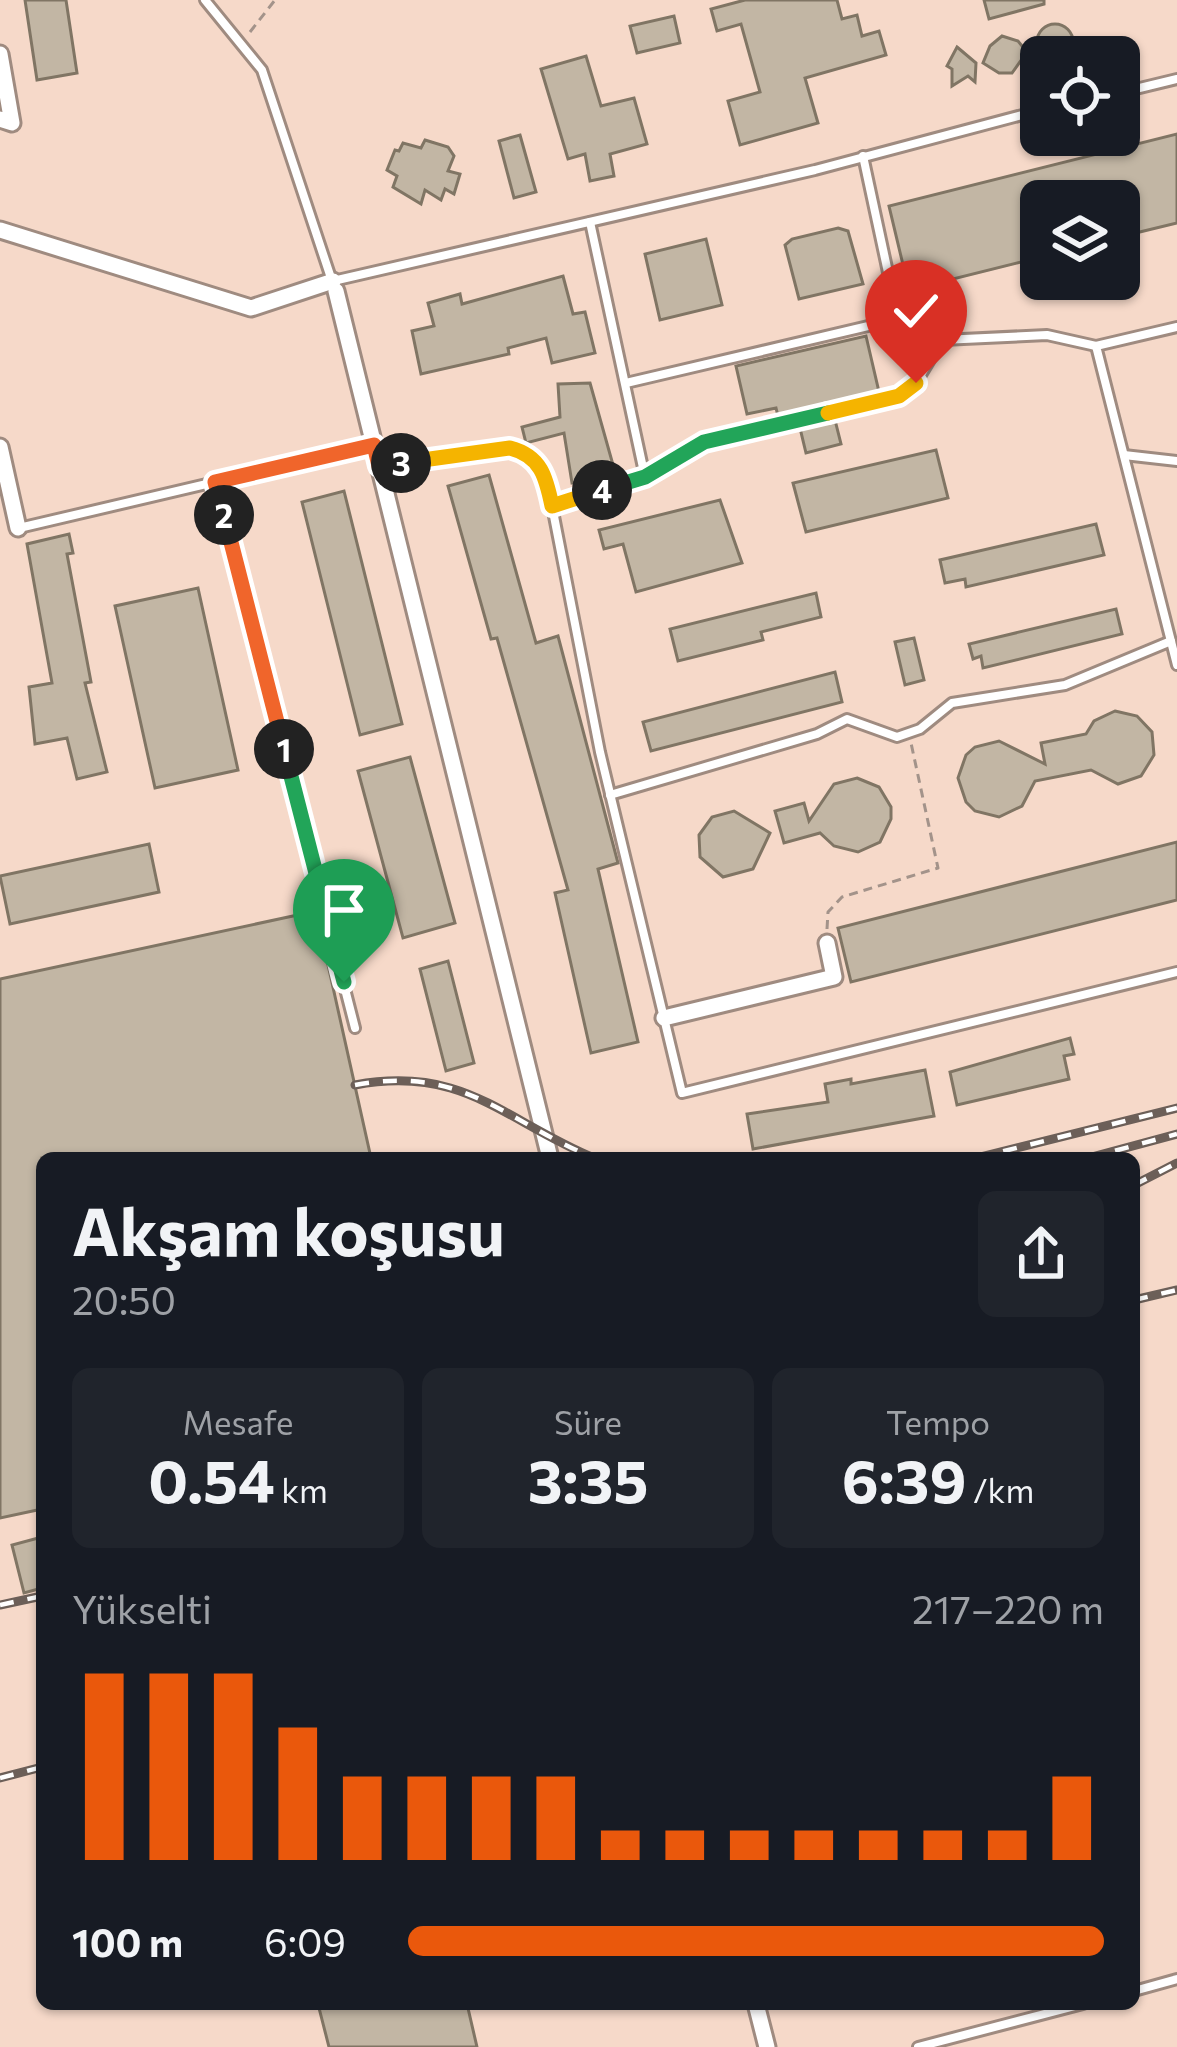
<!DOCTYPE html>
<html lang="tr">
<head>
<meta charset="utf-8">
<style>
	body { margin:0; font-family:Commissioner,sans-serif; background:#20242c; color:#f1f3f6; height:100vh; display:flex; flex-direction:column; font-size:45px; white-space:nowrap }
	* { box-sizing:border-box; margin:0 }
	p { font-size:39px; color:#9ea1a6 }
	.icon { flex:none; width:66px; height:66px; fill:none; stroke:currentColor; stroke-width:2; stroke-linecap:round; stroke-linejoin:round }
	.map { position:relative; flex:1; overflow:hidden }
	.sheet { position:absolute; left:36px; top:1152px; width:1104px; height:858px; display:flex; flex-direction:column; background:#171b24; border-radius:18px; box-shadow:0 3px 9px #0004 }
	.sheet>* { flex:none }
	.buttons { position:absolute; left:1020px; top:36px; display:grid; gap:24px }
	.buttons a { display:grid; place-items:center; width:120px; height:120px; border-radius:18px; background:#171b24; box-shadow:0 3px 9px #0004; font-size:60px }
	.pin { position:absolute; display:grid; place-items:center; width:102px; height:102px; color:#fff; margin:-123px -51px; border-radius:50% 50% 50% 0; rotate:-45deg; box-shadow:0 0 12px #0007 }
	.pin .icon { rotate:45deg }
	.km { position:absolute; width:60px; height:60px; margin:-30px; border-radius:50%; background:#222; color:#fff; font-size:33px; line-height:60px; text-align:center }
	.round { display:grid; place-items:center; flex:none; width:126px; height:126px; border-radius:18px; background:#20242c }
	.headline { display:flex; align-items:center; justify-content:space-between; height:204px; padding:0 36px }
	h1 { font-size:66px; font-weight:700; line-height:90px }
	.metrics { display:grid; grid-template-columns:repeat(3,1fr); gap:18px; height:204px; padding:12px 36px }
	.metrics div { display:grid; align-content:center; border-radius:18px; background:#20242c; text-align:center }
	.metrics b { font-size:60px; font-weight:700 }
	.metrics small { font-size:33px; font-weight:400 }
	.metrics p { font-size:33px }
	.chart { height:336px; padding:24px 36px }
	.chart p { display:flex; justify-content:space-between }
	.chart svg { width:100%; height:216px; margin-top:12px; stroke:#ea580c; stroke-width:6 }
	ul { padding:0 36px; list-style:none; font-size:39px }
	li { display:grid; grid-template-columns:192px 144px 1fr; align-items:center; height:90px }
	li i { height:30px; border-radius:15px; background:#ea580c }
	.map>svg:first-child { display:block }
	.built { fill:#f6d9c9; fill-rule:evenodd }
	.building { fill:#c2b6a4; stroke:#807564; stroke-width:3 }
	.lines { fill:none; stroke-linecap:round; stroke-linejoin:round }
	.service-casing { stroke:#9f8b80; stroke-width:14 }
	.minor-casing { stroke:#9f8b80; stroke-width:21 }
	.path { stroke:#a3938a; stroke-width:3; stroke-dasharray:9 6; stroke-linecap:butt }
	.service { stroke:#fff; stroke-width:8 }
	.minor { stroke:#fff; stroke-width:15 }
	.rail-casing { stroke:#6c5f58; stroke-width:9 }
	.rail { stroke:#fff; stroke-width:4.5; stroke-dasharray:14; stroke-linecap:butt }
	.split-1-casing { stroke:#fff; stroke-width:24 }
	.split-2-casing { stroke:#fff; stroke-width:24 }
	.split-3-casing { stroke:#fff; stroke-width:24 }
	.split-4-casing { stroke:#fff; stroke-width:24 }
	.split-5-casing { stroke:#fff; stroke-width:24 }
	.split-6-casing { stroke:#fff; stroke-width:24 }
	.split-1 { stroke:#22a559; stroke-width:15 }
	.split-2 { stroke:#f0652b; stroke-width:15 }
	.split-3 { stroke:#f0652b; stroke-width:15 }
	.split-4 { stroke:#f5b400; stroke-width:15 }
	.split-5 { stroke:#22a559; stroke-width:15 }
	.split-6 { stroke:#f5b400; stroke-width:15 }
</style>
</head>
<body>
<div class="map">
<svg width="1177" height="2047" viewBox="0 0 1177 2047">
	<rect width="100%" height="100%" fill="#fce6da"/>
	<path class="built" d="M0,0H1177V2047H0ZM1041,57H1119V135H1041ZM1041,201H1119V279H1041ZM42,1158H1134V2004H42Z"/>
	<g class="building">
		<path d="M25,0H66L77,73L37,80Z"/>
		<path d="M745,0H837L842,19L857,15L862,36L879,31L886,55L805,78L818,123L740,145L728,101L760,92L741,24L717,31L711,9Z"/>
		<path d="M984,0H1044V4L989,19Z"/>
		<path d="M674,16L680,43L637,53L630,26Z"/>
		<circle cx="1055" cy="42" r="18"/>
		<path d="M1002,36L1018,41L1027,52L1012,73H999L983,63L990,46Z"/>
		<path d="M957,47L976,63L975,82L968,76L952,86V69L947,66Z"/>
		<path d="M586,56L601,106L634,98L647,144L610,154L614,176L590,181L585,154L568,159L541,69Z"/>
		<path d="M1177,134V223L1119,237V201H1041V257L909,290L889,206Z"/>
		<path d="M520,135L536,192L514,198L499,141Z"/>
		<path d="M425,140L448,147L454,156L448,171L460,174L454,194L445,189L441,200L425,190L421,204L393,187L397,176L387,170L395,150L399,151L403,143L421,148Z"/>
		<path d="M838,228L848,231L863,284L799,299L785,245L792,239Z"/>
		<path d="M706,239L722,305L660,320L645,254Z"/>
		<path d="M563,276L573,314L585,312L595,353L552,363L546,338L508,348L509,354L421,374L412,331L434,326L428,303L460,294L462,304Z"/>
		<path d="M866,336L879,392L778,416L776,408L747,414L736,366Z"/>
		<path d="M590,383L615,472L572,483L564,433L526,443L522,427L560,417L558,384Z"/>
		<path d="M835,420L841,444L806,453L800,428Z"/>
		<path d="M936,450L948,498L806,532L793,483Z"/>
		<path d="M489,475L536,643L558,636L618,863L598,869L638,1042L591,1053L555,893L568,890L497,638L491,639L448,486Z"/>
		<path d="M344,491L402,724L360,735L302,502Z"/>
		<path d="M720,500L742,563L636,592L623,544L604,549L599,530Z"/>
		<path d="M1096,524L1104,555L966,587L965,579L945,583L940,560Z"/>
		<path d="M69,534L73,553L67,554L91,682L85,683L107,772L77,779L67,738L35,744L29,687L52,683L27,544Z"/>
		<path d="M198,588L238,770L155,788L115,606Z"/>
		<path d="M816,593L821,617L761,632L763,640L678,661L670,629Z"/>
		<path d="M1116,609L1122,634L983,668L981,656L973,659L969,644Z"/>
		<path d="M914,638L924,680L905,685L895,642Z"/>
		<path d="M835,672L842,702L651,751L643,722Z"/>
		<path d="M1115,711L1137,716L1152,732L1154,755L1141,776L1118,784L1091,770L1035,781L1022,806L999,817L975,811L966,802L958,778L966,755L975,747L999,741L1045,764L1041,743L1086,734L1094,721Z"/>
		<path d="M410,757L455,923L403,938L358,771Z"/>
		<path d="M857,778L879,787L891,807V819L880,842L858,852L834,846L820,833L784,843L775,811L804,803L809,821L834,784Z"/>
		<path d="M734,811L770,833L753,869L723,877L700,857L699,835L712,817Z"/>
		<path d="M1177,842V900L851,982L838,928Z"/>
		<path d="M149,844L159,892L10,924L0,876Z"/>
		<path d="M316,911L371,1158H42V1509L0,1518V979Z"/>
		<path d="M448,961L474,1063L446,1071L420,969Z"/>
		<path d="M1070,1038L1074,1054L1064,1056L1069,1079L957,1105L950,1072Z"/>
		<path d="M925,1070L934,1116L753,1149L747,1114L828,1102L825,1084L851,1079V1084Z"/>
		<path d="M42,1537V1588L24,1593L12,1545Z"/>
		<path d="M318,2004H467L477,2047H329Z"/>
	</g>
	<g class="lines">
		<g class="service-casing">
			<g id="service">
				<path d="M205,0L262,70L333,284"/>
				<path d="M1119,93L1177,79"/>
				<path d="M863,156L898,319"/>
				<path d="M590,222L645,477L552,506L600,752L682,1093L1177,972"/>
				<path d="M333,281L815,170L1041,110"/>
				<path d="M1177,327L1096,346L1177,665"/>
				<path d="M626,383L898,319L942,340L1047,335L1096,346"/>
				<path d="M1124,455L1177,461"/>
				<path d="M381,466L519,450L540,466L552,506"/>
				<path d="M645,477L704,442L899,396L916,383L942,340"/>
				<path d="M215,482L355,1028"/>
				<path d="M19,528L373,445"/>
				<path d="M610,795L817,734L847,719L897,737L920,729L952,703L1065,685L1171,641"/>
				<path d="M1134,1991L1177,1979"/>
				<path d="M918,2047L1083,2004"/>
			</g>
		</g>
		<g class="minor-casing">
			<g id="minor">
				<path d="M0,54L12,123L0,119"/>
				<path d="M0,230L251,308L333,281"/>
				<path d="M336,291L550,1158"/>
				<path d="M0,447L18,528"/>
				<path d="M664,1018L834,977L827,943"/>
				<path d="M756,2004L767,2047"/>
			</g>
		</g>
		<g class="path">
			<path d="M250,32L275,0"/>
			<path d="M827,929L828,912L842,897L938,868L911,743"/>
		</g>
		<use href="#service" class="service"/>
		<use href="#minor" class="minor"/>
		<g class="rail-casing">
			<g id="rail">
				<path d="M355,1085C464,1065 503,1120 594,1158"/>
				<path d="M976,1158L1177,1108"/>
				<path d="M1088,1158L1177,1134"/>
				<path d="M1134,1185L1177,1163"/>
				<path d="M1134,1300L1177,1290"/>
				<path d="M0,1605L42,1596"/>
				<path d="M0,1778L42,1767"/>
			</g>
		</g>
		<use href="#rail" class="rail"/>
	</g>
	<g class="lines">
		<g class="split-1-casing">
			<path id="split-1" d="M284,749L344,982"/>
		</g>
		<g class="split-2-casing">
			<path id="split-2" d="M224,515L284,749"/>
		</g>
		<g class="split-3-casing">
			<path id="split-3" d="M224,515L215,482L374,445L379,466L401,463"/>
		</g>
		<g class="split-4-casing">
			<path id="split-4" d="M401,463L510,448C541,456 546,477 552,506L602,490"/>
		</g>
		<g class="split-5-casing">
			<path id="split-5" d="M602,490L645,477L704,442L828,413"/>
		</g>
		<g class="split-6-casing">
			<path id="split-6" d="M828,413L899,396L916,383"/>
		</g>
		<use href="#split-1" class="split-1"/>
		<use href="#split-2" class="split-2"/>
		<use href="#split-3" class="split-3"/>
		<use href="#split-4" class="split-4"/>
		<use href="#split-5" class="split-5"/>
		<use href="#split-6" class="split-6"/>
	</g>
</svg>
<div class="buttons">
<a><svg class="icon" aria-label="locate" viewBox="0 0 24 24"><circle cx="12" cy="12" r="6"/><path d="M12 2v4M12 18v4M2 12h4M18 12h4"/></svg></a>
<a><svg class="icon" aria-label="layers" viewBox="0 0 24 24"><path d="M12 4l9 5-9 5-9-5zM3 14l9 5 9-5"/></svg></a>
</div>
<div class="pin" style="left:344px;top:982px;background:#1e9e55"><svg class="icon" aria-label="arrive" viewBox="0 0 24 24"><path d="M6 21V4h12l-3 4 3 4H6"/></svg></div>
<div class="pin" style="left:916px;top:383px;background:#d93025"><svg class="icon" aria-label="check" viewBox="0 0 24 24"><path d="M5 12l5 5 9-10"/></svg></div>
<b class="km" style="left:284px;top:749px">1</b>
<b class="km" style="left:224px;top:515px">2</b>
<b class="km" style="left:401px;top:463px">3</b>
<b class="km" style="left:602px;top:490px">4</b>
<section class="sheet">
<div class="headline"><div><h1>Akşam koşusu</h1><p>20:50</p></div><a class="round"><svg class="icon" aria-label="share" viewBox="0 0 24 24"><path d="M12 15V3M7 8l5-5 5 5M5 13v7h14v-7"/></svg></a></div>
<div class="metrics">
<div><p>Mesafe</p><b>0.54<small> km</small></b></div>
<div><p>Süre</p><b>3:35</b></div>
<div><p>Tempo</p><b>6:39<small> /km</small></b></div>
</div>
<div class="chart"><p><span>Yükselti</span>217–220 m</p>
<svg viewBox="0 0 160 44" preserveAspectRatio="none"><path d="M5 44V6M15 44V6M25 44V6M35 44V17M45 44V27M55 44V27M65 44V27M75 44V27M85 44V38M95 44V38M105 44V38M115 44V38M125 44V38M135 44V38M145 44V38M155 44V27"/></svg>
</div>
<ul>
<li><b>100 m</b>6:09<i style="width:100%"></i></li>
</ul>
</section>
</div>
</body>
</html>
